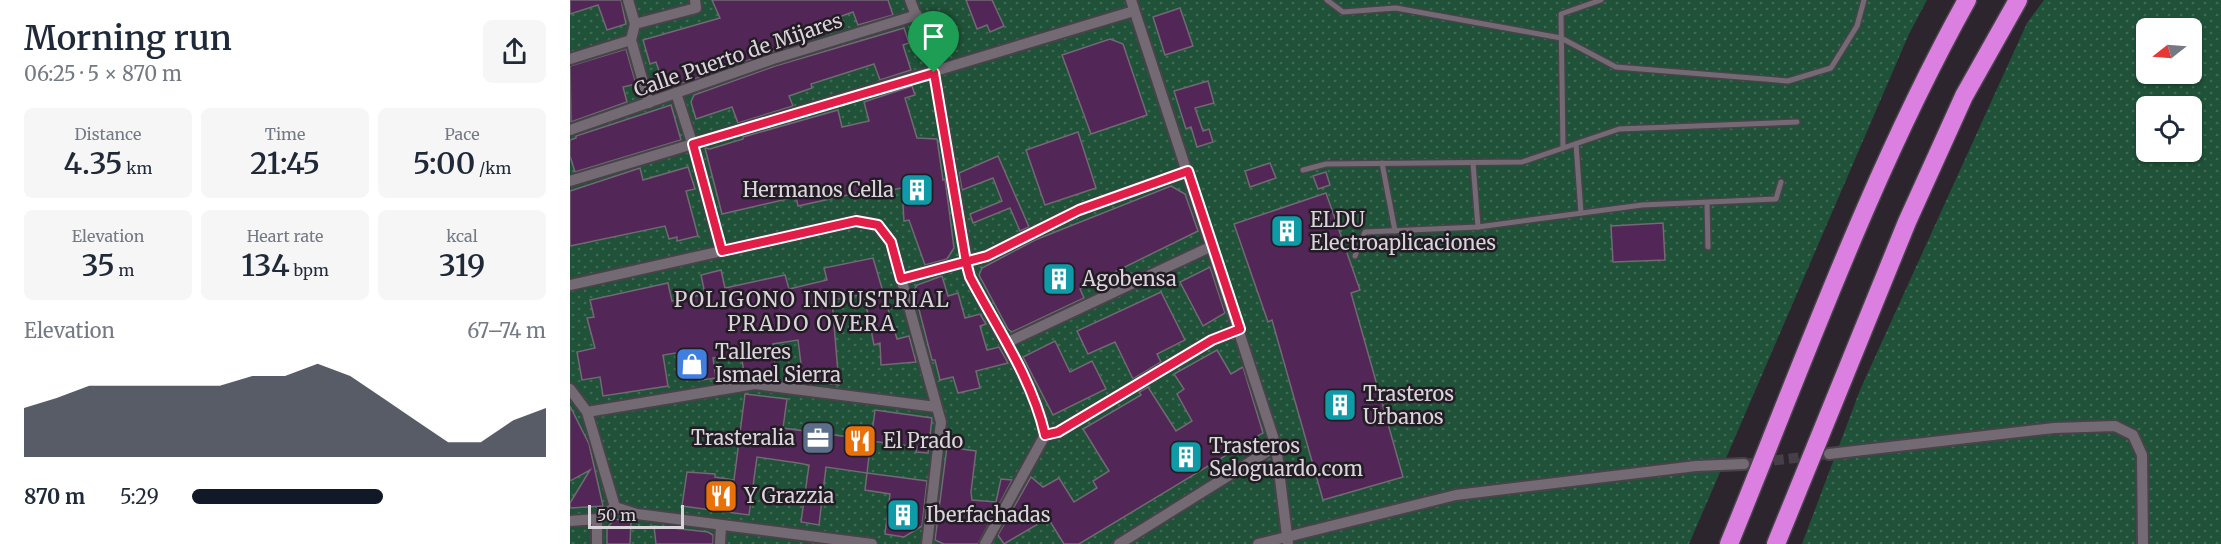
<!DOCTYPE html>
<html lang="en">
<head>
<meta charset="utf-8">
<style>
	body { margin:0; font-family:Merriweather,serif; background:#f6f6f7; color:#1f2937; height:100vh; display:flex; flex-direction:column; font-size:22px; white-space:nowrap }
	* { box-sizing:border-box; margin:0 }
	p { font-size:20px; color:#747a83 }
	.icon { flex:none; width:33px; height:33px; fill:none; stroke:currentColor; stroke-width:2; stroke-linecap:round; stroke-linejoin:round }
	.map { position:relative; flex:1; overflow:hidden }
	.drawer { display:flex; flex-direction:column; background:#fff; width:570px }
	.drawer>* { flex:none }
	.needle { width:39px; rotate:253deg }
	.buttons { position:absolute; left:1566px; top:18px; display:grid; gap:12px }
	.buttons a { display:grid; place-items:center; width:66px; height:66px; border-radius:9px; background:#fff; box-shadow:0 2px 4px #0004; font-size:30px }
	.scale { position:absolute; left:18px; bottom:15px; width:96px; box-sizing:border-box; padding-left:6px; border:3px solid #d9d5da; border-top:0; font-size:16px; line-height:21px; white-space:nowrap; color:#d9d5da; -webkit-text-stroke:4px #231c24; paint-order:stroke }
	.pin { position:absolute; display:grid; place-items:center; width:51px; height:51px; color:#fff; margin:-62px -26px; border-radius:50% 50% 50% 0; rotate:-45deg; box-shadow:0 0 6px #0007 }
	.pin .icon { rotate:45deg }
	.round { display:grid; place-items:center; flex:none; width:63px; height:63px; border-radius:9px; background:#f6f6f7 }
	.headline { display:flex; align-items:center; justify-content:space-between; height:102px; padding:0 24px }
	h1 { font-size:33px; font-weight:600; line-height:45px }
	.figures { display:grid; grid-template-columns:repeat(3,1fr); gap:9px; height:102px; padding:6px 24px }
	.figures div { display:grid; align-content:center; border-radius:9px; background:#f6f6f7; text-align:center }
	.figures b { font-size:30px; font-weight:600 }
	.figures small { font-size:16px; font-weight:400 }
	.figures p { font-size:16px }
	.chart { height:168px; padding:12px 24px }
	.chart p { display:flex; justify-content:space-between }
	.chart svg { width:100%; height:108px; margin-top:6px; fill:#111827; opacity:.7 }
	ul { padding:0 24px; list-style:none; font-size:20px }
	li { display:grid; grid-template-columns:96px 72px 1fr; align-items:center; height:45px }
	li i { height:15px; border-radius:8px; background:#111827 }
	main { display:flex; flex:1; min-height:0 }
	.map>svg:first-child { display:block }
	.green { fill:url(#green-dots); fill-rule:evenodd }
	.building { fill:#522758; stroke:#726973; stroke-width:1.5 }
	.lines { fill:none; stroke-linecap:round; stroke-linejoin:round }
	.street-tunnel { stroke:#473f48; stroke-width:10; stroke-dasharray:10 5; stroke-linecap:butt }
	.lane-casing { stroke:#484249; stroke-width:8 }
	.street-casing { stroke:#484249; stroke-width:14 }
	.highway-casing { stroke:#484249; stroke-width:21 }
	.lane { stroke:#736a74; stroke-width:5 }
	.street { stroke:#736a74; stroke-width:10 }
	.highway { stroke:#db7fe0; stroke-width:18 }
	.route-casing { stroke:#fff; stroke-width:12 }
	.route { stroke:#e11d48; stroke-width:8 }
	.labels { text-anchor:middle; stroke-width:5; stroke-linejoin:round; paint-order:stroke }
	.street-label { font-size:20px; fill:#d9d5da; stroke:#231c24 }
	.poi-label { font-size:20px; fill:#d9d5da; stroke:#231c24; text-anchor:start }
	.neighbourhood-label { font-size:21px; letter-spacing:1.5px; fill:#d9d5da; stroke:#231c24 }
</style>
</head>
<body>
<main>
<section class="drawer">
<div class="headline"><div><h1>Morning run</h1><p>06:25 · 5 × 870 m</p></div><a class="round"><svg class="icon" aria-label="share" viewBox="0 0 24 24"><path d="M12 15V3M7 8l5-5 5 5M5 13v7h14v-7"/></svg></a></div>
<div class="figures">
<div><p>Distance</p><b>4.35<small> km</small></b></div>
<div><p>Time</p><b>21:45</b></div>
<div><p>Pace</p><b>5:00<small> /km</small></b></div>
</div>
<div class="figures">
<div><p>Elevation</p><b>35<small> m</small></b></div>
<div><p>Heart rate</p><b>134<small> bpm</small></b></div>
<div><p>kcal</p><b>319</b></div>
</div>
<div class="chart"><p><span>Elevation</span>67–74 m</p>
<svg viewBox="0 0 160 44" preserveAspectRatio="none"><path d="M0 44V24L10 20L20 15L30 15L40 15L50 15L60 15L70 11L80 11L90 6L100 11L110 20L120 29L130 38L140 38L150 29L160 24V44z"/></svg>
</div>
<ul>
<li><b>870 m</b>5:29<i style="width:54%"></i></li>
</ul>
</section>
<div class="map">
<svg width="1651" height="544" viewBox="0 0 1651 544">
	<defs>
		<pattern id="green-dots" width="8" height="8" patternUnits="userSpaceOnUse" patternTransform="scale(1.5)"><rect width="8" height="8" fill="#1f5238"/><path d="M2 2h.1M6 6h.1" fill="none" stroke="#3f6a54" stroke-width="1.8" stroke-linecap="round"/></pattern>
	</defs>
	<rect width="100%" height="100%" fill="#2d252e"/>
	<g class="green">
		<path d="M0,0H1357L1339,34L1119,544H0Z"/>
		<path d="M1474,0H1651V544H1232L1290,390L1457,23ZM1576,28H1622V74H1576ZM1576,106H1622V152H1576Z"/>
	</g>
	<g class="building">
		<path d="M0,0H51L56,24L37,30L28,5L0,14Z"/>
		<path d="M142,0H318L323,15L288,25L283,12L249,24L215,35L219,46L95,89L86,62L80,64L73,40L150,18Z"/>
		<path d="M396,0H422L434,26L420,32L417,25L407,29Z"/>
		<path d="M610,8L623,46L595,55L583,17Z"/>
		<path d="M334,28L339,43L333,45L341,70L310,80L304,64L241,84L242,88L219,96L223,106L168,123L162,107L126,119L121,102L124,95L205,66Z"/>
		<path d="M540,39L553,44L577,115L521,134L492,55Z"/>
		<path d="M56,49L66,84L53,87L57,102L1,122L0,66Z"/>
		<path d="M638,81L644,103L625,108L633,131L639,129L643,142L627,147L621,127L616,129L604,91Z"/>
		<path d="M342,86L345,95L335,98L347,138L367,139L373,180L375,179L384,248L377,259L355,265L339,220L334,221L332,188L288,196L287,193L228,206L226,197L152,214L135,148L140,149L173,139V137L268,110L272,127L299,121L294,102Z"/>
		<path d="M101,105L111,140L5,172L0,156V140L6,138V136Z"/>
		<path d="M508,132L526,188L475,205L456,150Z"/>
		<path d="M428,156L459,227L450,231L440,208L403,223L400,214L432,201L423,178L392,190L389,173Z"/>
		<path d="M700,163L706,178L680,187L675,171Z"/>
		<path d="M118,167L125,189L116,191L128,236L107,241V237L99,239L95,226L0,246V191L70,168L73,180Z"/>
		<path d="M756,172L760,185L748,189L743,176Z"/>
		<path d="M601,186L615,194L628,231L510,289L514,298L442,332L438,329L409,275L412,268L465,240Z"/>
		<path d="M756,193L790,290L781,293L833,477L753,500L702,320L698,322L664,224Z"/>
		<path d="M1093,223L1095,260L1043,262L1041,226Z"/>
		<path d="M303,258L327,339L339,336L346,362L311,365L310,343L304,345L294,294L262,300L269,385L233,380L228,340L203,344L206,377L174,372L171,354L143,358L146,378L132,380L130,371L125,364L114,366L112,352L93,355L98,386L33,396L30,377L12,380L7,352L25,348L17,318L24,317L20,300L98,283L102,301L135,294L131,275L151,270L155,288L215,275L219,289L257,280L254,268Z"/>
		<path d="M640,267L655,313L633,326L610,282Z"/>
		<path d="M372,276L378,296L388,293L395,318L410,314L416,324L410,326L417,350L429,347L438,363L406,371L410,388L388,393L383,377L370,380L365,360H362L344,290L347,285Z"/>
		<path d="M591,292L615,340L587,354L591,362L563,379L545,342L518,354L507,331Z"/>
		<path d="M485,341L500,372L522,361L536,389L483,415L453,357Z"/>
		<path d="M647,350L661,374L673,367L693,433L509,544H494L478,518L434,544L428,535L461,477L473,487L489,478L504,502L527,488L523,481L539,471L513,429L571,395L569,392L578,387L606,431L622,421L607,394L614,389L604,374Z"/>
		<path d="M175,394L217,399L213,428L301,440L297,473L256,467L249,525L231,522L239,465L228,463L187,457L179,515L112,506L117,472L145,474V477L164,480Z"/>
		<path d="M0,406L19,444L33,506L0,508V503L20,470L0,481Z"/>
		<path d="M305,410L362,418L358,453L346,452L347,447L301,441Z"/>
		<path d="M377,447L406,451L401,492L402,500L426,502L431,479L442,480L408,544H374L365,540Z"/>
		<path d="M297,473L357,481L352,526L334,537L315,534L320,494L295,490Z"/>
		<path d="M45,519L61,522L60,544H37V528Z"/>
		<path d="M84,526L138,532L143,535V544H86Z"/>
	</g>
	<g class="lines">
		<path class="street-tunnel" d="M1174,464L1259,454"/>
		<g class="lane-casing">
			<g id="lane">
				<path d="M757,0L773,12L826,8L991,38L1046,67L1218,81L1261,68L1287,26L1294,0"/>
				<path d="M1006,144L1011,213"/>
				<path d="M993,148L991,14L1031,0"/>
				<path d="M812,163L825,231"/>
				<path d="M903,163L908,227"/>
				<path d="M733,170L756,164L952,162L1049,129L1227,122"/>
				<path d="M1137,203L1138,247"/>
				<path d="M785,256L795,232L908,227L1072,205L1206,199L1211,182"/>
			</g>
		</g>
		<g class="street-casing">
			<g id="street">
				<path d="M58,0L65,24"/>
				<path d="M340,0L361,54L400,277L457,382L470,413L475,435L415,544"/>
				<path d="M561,0L706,446L718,544"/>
				<path d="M0,59L61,40"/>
				<path d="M106,93L127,158L151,251"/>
				<path d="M79,103L61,40L65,24L126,8L125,0"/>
				<path d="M0,130L203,59L347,15"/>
				<path d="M0,181L564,11"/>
				<path d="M331,279L417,256L509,210L618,171"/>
				<path d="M0,285L286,221L307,225L321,242L371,422L357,544"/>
				<path d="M436,343L642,246"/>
				<path d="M0,389L17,412L45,507L27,519L0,521"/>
				<path d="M17,412L185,384L366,407"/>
				<path d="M475,435L488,432L642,340L670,329"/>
				<path d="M1259,454L1484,428L1545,426L1563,435L1572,455L1573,544"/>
				<path d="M45,507L67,514L302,544"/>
				<path d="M27,519V544"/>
				<path d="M150,544L151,526"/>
				<path d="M549,544L706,446"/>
				<path d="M688,544L886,495L1126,466L1174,464"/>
			</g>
		</g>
		<g class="highway-casing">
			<g id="highway">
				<path d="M1159,544C1234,361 1301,173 1397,0"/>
				<path d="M1206,544L1337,222L1394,96L1448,0"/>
			</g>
		</g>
		<use href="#lane" class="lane"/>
		<use href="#street" class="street"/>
		<use href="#highway" class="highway"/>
	</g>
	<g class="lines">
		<g class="route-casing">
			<path id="route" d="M364,73L123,144L152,251L286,221L308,225L321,242L331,279L417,256L509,210L618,171L670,329L642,340L488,432L475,435C462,378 427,328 400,277L396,262L364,73"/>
		</g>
		<use href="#route" class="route"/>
	</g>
	<defs>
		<g id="building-square" transform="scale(1.725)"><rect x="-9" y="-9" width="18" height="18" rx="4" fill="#0f9aa8" stroke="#231c24"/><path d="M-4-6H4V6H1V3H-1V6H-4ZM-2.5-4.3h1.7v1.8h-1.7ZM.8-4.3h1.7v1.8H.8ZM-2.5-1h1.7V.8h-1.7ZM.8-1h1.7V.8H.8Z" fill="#fff"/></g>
		<g id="shop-square" transform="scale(1.725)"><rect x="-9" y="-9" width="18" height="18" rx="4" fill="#3f7fe0" stroke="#231c24"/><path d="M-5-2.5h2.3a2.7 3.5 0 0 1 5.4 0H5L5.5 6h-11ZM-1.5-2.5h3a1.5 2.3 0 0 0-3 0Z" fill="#fff"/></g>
		<g id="office-square" transform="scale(1.725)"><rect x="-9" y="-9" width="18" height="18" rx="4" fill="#5c6f8a" stroke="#231c24"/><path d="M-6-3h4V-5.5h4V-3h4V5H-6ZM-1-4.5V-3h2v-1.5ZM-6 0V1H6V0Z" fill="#fff"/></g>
		<g id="restaurant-square" transform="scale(1.725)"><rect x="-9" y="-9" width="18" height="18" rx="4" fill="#e8710a" stroke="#231c24"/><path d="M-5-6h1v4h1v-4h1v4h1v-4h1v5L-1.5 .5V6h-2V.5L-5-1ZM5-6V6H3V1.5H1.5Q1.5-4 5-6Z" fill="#fff"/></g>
	</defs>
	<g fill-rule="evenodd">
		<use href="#building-square" x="347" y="190"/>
		<use href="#building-square" x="717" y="231"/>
		<use href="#building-square" x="489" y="279"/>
		<use href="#shop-square" x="122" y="364"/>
		<use href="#building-square" x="770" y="405"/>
		<use href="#office-square" x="248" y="438"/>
		<use href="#restaurant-square" x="290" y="441"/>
		<use href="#building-square" x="616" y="457"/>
		<use href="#restaurant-square" x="151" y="496"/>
		<use href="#building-square" x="333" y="515"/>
	</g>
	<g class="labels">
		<g class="street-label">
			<text transform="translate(168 55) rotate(-19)" y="7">Calle Puerto de Mijares</text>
		</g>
		<g class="poi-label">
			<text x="324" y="197" text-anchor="end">Hermanos Cella</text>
			<text x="740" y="227">ELDU<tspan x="740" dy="23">Electroaplicaciones</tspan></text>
			<text x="512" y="286">Agobensa</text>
			<text x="145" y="359">Talleres<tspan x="145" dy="23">Ismael Sierra</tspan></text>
			<text x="793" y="401">Trasteros<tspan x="793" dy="23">Urbanos</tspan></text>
			<text x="225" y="445" text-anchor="end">Trasteralia</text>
			<text x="313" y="448">El Prado</text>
			<text x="639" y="453">Trasteros<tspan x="639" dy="23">Seloguardo.com</tspan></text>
			<text x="174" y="503">Y Grazzia</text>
			<text x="356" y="522">Iberfachadas</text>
		</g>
		<g class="neighbourhood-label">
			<text x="242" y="307">POLIGONO INDUSTRIAL<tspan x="242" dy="24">PRADO OVERA</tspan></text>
		</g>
	</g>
</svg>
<div class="buttons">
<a><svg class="needle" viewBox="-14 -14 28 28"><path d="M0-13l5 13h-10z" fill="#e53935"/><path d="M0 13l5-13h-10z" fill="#747a83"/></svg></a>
<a><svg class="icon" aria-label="locate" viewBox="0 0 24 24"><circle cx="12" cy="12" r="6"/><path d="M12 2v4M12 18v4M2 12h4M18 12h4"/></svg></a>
</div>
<div class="scale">50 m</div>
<div class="pin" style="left:364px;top:73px;background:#1e9e55"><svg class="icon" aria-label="arrive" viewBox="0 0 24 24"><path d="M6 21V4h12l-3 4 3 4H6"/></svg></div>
</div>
</main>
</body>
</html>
